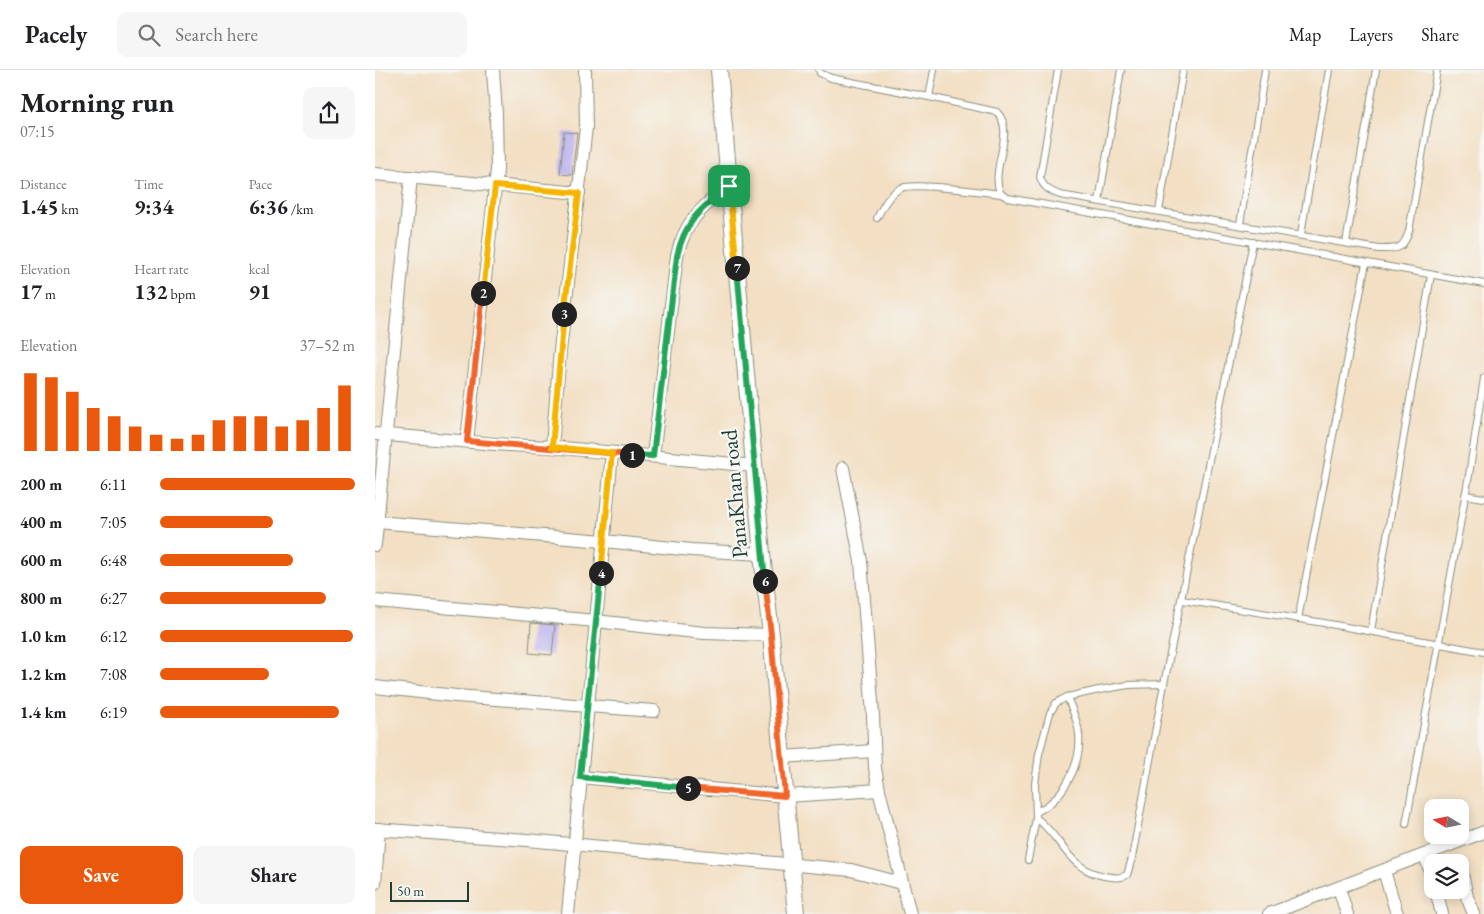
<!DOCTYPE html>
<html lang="en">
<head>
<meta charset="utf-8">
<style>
	body { margin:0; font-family:"EB Garamond",serif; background:#f6f6f6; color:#202124; height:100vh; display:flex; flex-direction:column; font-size:19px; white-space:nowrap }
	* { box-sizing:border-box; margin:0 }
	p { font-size:16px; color:#757577 }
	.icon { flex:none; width:28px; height:28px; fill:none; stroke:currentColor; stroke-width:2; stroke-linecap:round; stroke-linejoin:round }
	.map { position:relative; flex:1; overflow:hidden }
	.details { display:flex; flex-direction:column; background:#fff; width:375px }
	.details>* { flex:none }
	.needle { width:32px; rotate:280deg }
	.controls { position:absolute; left:1049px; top:729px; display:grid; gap:10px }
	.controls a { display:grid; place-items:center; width:45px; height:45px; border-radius:10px; background:#fff; box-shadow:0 2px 12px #0003; font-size:25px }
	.scale { position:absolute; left:15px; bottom:12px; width:79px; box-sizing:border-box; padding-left:5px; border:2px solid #1f3d34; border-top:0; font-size:14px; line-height:18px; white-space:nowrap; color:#1f3d34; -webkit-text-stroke:4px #f6f6f2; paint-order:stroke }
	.pin { position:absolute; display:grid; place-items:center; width:42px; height:42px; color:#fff; margin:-21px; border-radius:10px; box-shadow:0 2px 8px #0006 }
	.km { position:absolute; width:25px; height:25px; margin:-12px; border-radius:50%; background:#222; color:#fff; font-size:14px; line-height:25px; text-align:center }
	.round { display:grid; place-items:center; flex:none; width:52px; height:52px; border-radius:10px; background:#f6f6f6 }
	.headline { display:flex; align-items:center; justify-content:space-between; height:85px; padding:0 20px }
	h1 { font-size:28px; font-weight:700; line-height:38px }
	.metrics { display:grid; grid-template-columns:repeat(3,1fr); gap:8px; height:85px; padding:5px 20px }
	.metrics div { display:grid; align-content:center }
	.metrics b { font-size:21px; font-weight:700 }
	.metrics small { font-size:14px; font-weight:400 }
	.metrics p { font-size:14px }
	.chart { height:140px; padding:10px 20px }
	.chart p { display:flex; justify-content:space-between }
	.chart svg { width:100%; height:90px; margin-top:5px; stroke:#ea580c; stroke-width:6 }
	.primary-button { display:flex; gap:10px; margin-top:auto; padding:10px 20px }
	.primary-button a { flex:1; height:58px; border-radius:10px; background:#ea580c; color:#fff; font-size:20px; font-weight:700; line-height:58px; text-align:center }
	.primary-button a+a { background:#f6f6f6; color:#202124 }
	ul { padding:0 20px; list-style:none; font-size:16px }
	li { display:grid; grid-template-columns:80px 60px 1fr; align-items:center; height:38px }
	li i { height:12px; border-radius:6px; background:#ea580c }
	header { display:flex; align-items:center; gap:30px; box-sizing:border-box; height:70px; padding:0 25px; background:#fff; border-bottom:1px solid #e0e0e0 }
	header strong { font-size:24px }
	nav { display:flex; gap:28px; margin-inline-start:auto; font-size:18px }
	.search { width:350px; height:45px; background:#f6f6f6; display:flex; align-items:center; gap:12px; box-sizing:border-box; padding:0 18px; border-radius:10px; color:#757577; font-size:19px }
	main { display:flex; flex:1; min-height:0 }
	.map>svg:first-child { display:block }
	.building { fill:#beb6ed }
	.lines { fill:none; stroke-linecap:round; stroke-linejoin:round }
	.service-casing { stroke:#898e7c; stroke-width:8 }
	.minor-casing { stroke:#898e7c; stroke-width:14 }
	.tertiary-casing { stroke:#898e7c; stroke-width:18 }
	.service { stroke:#fff; stroke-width:6 }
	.minor { stroke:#fff; stroke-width:12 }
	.tertiary { stroke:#fff; stroke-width:16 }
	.split-1-casing { stroke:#fff; stroke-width:10 }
	.split-2-casing { stroke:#fff; stroke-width:10 }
	.split-3-casing { stroke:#fff; stroke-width:10 }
	.split-4-casing { stroke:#fff; stroke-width:10 }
	.split-5-casing { stroke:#fff; stroke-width:10 }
	.split-6-casing { stroke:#fff; stroke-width:10 }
	.split-7-casing { stroke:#fff; stroke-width:10 }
	.split-8-casing { stroke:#fff; stroke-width:10 }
	.split-1 { stroke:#22a559; stroke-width:6 }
	.split-2 { stroke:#f0652b; stroke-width:6 }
	.split-3 { stroke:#f5b400; stroke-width:6 }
	.split-4 { stroke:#f5b400; stroke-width:6 }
	.split-5 { stroke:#22a559; stroke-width:6 }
	.split-6 { stroke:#f0652b; stroke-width:6 }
	.split-7 { stroke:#22a559; stroke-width:6 }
	.split-8 { stroke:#f5b400; stroke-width:6 }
	.labels { text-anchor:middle; stroke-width:4.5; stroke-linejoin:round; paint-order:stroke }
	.street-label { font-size:22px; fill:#1f3d34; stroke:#f6f6f2 }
</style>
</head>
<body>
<header>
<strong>Pacely</strong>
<div class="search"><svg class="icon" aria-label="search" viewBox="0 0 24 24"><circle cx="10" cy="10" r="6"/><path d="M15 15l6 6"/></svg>Search here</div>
<nav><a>Map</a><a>Layers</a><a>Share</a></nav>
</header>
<main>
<section class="details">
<div class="headline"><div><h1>Morning run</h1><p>07:15</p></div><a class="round"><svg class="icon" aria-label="share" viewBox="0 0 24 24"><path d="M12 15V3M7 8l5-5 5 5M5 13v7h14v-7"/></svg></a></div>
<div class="metrics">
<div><p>Distance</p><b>1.45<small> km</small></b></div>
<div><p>Time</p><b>9:34</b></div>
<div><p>Pace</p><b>6:36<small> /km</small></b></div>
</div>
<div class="metrics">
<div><p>Elevation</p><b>17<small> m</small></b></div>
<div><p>Heart rate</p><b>132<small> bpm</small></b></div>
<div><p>kcal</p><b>91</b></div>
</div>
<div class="chart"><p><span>Elevation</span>37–52 m</p>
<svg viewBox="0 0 160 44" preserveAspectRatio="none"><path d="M5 44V6M15 44V8M25 44V15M35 44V23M45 44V27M55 44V32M65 44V36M75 44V38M85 44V36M95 44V29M105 44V27M115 44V27M125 44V32M135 44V29M145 44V23M155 44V12"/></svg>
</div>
<ul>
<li><b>200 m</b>6:11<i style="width:100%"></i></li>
<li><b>400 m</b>7:05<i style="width:58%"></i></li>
<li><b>600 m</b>6:48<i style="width:68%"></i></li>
<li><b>800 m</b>6:27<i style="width:85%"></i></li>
<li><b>1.0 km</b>6:12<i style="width:99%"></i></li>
<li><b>1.2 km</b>7:08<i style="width:56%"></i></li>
<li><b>1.4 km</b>6:19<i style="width:92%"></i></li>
</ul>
<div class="primary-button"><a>Save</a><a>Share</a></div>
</section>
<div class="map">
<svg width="1109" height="844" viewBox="0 0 1109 844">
	<rect width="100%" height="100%" fill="#f6f6f2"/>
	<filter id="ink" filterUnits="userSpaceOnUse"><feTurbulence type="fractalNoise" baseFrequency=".02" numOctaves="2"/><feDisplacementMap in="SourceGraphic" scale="10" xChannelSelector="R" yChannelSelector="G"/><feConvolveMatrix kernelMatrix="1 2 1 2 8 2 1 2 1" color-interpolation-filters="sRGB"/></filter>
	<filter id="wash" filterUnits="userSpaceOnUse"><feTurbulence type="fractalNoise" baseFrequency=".0096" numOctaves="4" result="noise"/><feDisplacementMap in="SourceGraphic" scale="20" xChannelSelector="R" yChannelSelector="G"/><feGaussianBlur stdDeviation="1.12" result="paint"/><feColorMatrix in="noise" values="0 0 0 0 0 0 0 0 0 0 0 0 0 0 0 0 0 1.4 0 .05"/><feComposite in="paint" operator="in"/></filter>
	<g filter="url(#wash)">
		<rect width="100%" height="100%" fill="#f3dfc3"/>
		<g id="blocks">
			<g class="building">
				<path d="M189,62L202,63L197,105L185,104Z"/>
				<path d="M156,553L180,555L177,585L154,583Z"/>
			</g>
		</g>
	</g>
	<g filter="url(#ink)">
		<use href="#blocks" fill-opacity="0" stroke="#898e7c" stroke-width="1"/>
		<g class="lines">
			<g class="service-casing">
				<g id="service">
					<path d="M444,0L445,3L456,8L554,27L622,42C642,63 613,100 626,124L633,128L1109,214"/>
					<path d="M683,0L665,107C668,118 675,121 685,125L1004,179C1023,179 1028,180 1034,161L1062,0"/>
					<path d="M554,27L559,0"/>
					<path d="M724,131L746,0"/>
					<path d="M784,141L808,0"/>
					<path d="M502,148C508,136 514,124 526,118C540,112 606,122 626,124"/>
					<path d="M865,154L890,0"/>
					<path d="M926,164L954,0"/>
					<path d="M971,173L1001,0"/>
					<path d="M1090,425L1109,428"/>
					<path d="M807,530L949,553L1109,582"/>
					<path d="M923,549L991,193"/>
					<path d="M996,561L1056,205"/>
					<path d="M661,742C688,730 707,694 704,664C703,651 697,639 692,627"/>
					<path d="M661,748C687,767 692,799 729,806C737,807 744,809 752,805L757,788L789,614L878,172"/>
					<path d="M1031,754L1094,405L1109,308"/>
					<path d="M653,790L661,748L660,714L664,684L675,643L681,633L692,627L724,620L753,615L789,614"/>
				</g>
			</g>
			<g class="minor-casing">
				<g id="minor">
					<path d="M0,104L204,123"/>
					<path d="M0,364L133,375L177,377L380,396"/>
					<path d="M92,371L122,100L121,44L118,0"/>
					<path d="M177,377L185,281L211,57L210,0"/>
					<path d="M278,386L302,186C310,150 327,138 354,115"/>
					<path d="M468,398L486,491L498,645L500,698L504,720L535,844"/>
					<path d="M2,452L229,471L317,480L387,484"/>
					<path d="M0,475L36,107"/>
					<path d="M0,531L221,551L329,563L396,565"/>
					<path d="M0,617L81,626L279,641"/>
					<path d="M407,687L499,681"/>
					<path d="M205,707L411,726L504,720"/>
					<path d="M0,759L152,770L476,800L526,813"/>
					<path d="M1050,785L1058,809"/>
					<path d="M1085,794L1092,827L1099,844"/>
					<path d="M1009,801L1022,844"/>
					<path d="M0,813L4,759"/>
					<path d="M964,818L972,844"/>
					<path d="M1061,820L1067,844"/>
					<path d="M193,844L237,383"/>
					<path d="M894,844L1109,762"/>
				</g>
			</g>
			<g class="tertiary-casing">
				<path id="tertiary" d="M344,0L387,484L396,565L421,844"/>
			</g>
			<use href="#service" class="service"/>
			<use href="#minor" class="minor"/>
			<use href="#tertiary" class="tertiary"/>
		</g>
	</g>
	<g class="lines" filter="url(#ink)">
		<g class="split-1-casing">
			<path id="split-1" d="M257,385L278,386L302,186C310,150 327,138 354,116"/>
		</g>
		<g class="split-2-casing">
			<path id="split-2" d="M108,223L92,371L257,385"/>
		</g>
		<g class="split-3-casing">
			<path id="split-3" d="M108,223L120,116L204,123L189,244"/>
		</g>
		<g class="split-4-casing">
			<path id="split-4" d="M189,244L177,377L237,383L226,503"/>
		</g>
		<g class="split-5-casing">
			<path id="split-5" d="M226,503L205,707L313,718"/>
		</g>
		<g class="split-6-casing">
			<path id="split-6" d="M313,718L410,726L396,565L390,511"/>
		</g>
		<g class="split-7-casing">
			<path id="split-7" d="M362,198L390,511"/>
		</g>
		<g class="split-8-casing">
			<path id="split-8" d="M354,116L362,198"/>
		</g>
		<use href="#split-1" class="split-1"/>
		<use href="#split-2" class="split-2"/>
		<use href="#split-3" class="split-3"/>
		<use href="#split-4" class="split-4"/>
		<use href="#split-5" class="split-5"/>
		<use href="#split-6" class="split-6"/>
		<use href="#split-7" class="split-7"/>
		<use href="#split-8" class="split-8"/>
	</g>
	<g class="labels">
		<g class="street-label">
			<text transform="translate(359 424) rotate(-95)" y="8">PanaKhan road</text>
		</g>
	</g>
</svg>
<div class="controls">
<a><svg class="needle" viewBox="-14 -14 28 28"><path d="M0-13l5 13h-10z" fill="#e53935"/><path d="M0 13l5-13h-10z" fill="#757577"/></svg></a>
<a><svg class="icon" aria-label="layers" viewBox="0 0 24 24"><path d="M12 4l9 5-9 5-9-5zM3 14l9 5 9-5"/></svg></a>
</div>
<div class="scale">50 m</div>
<div class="pin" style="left:354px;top:116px;background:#1e9e55"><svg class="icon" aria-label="arrive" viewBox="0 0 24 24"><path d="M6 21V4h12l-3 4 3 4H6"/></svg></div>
<b class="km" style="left:257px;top:385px">1</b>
<b class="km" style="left:108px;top:223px">2</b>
<b class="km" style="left:189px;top:244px">3</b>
<b class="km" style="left:226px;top:503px">4</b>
<b class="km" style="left:313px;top:718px">5</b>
<b class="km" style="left:390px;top:511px">6</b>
<b class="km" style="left:362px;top:198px">7</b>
</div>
</main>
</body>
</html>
